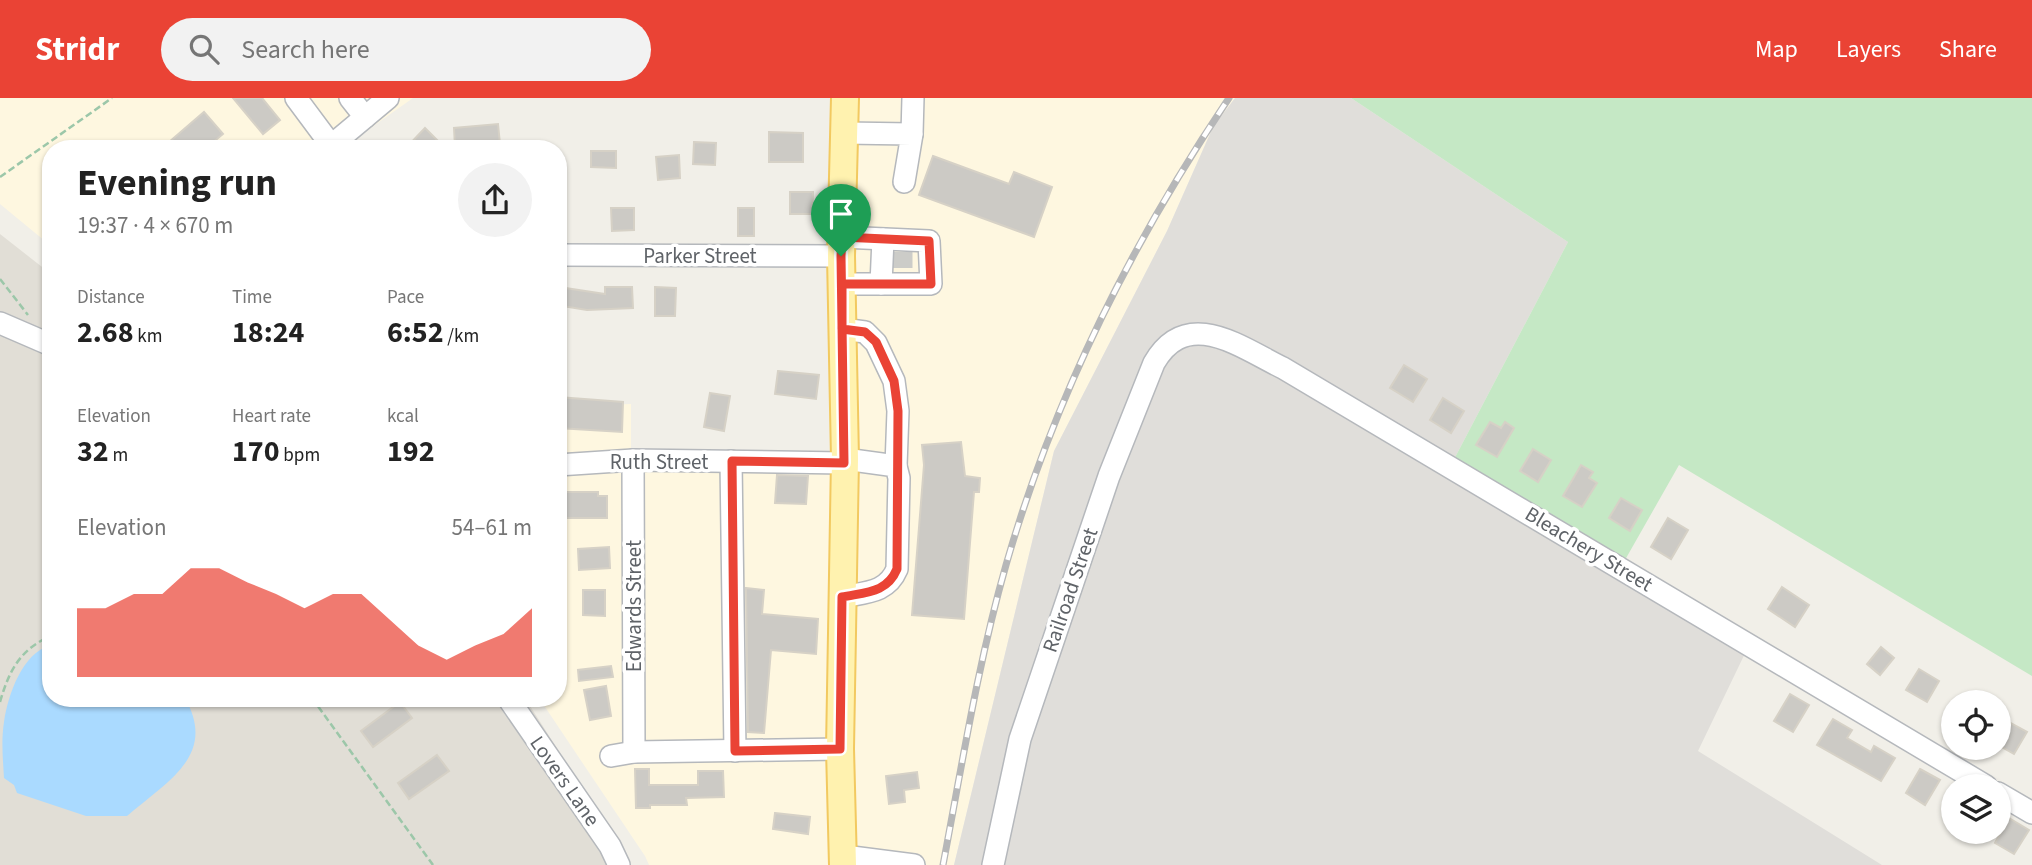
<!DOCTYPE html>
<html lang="en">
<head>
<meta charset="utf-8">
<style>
	body { margin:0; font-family:"Source Sans 3",sans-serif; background:#f2f2f2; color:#222; height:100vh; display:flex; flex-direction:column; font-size:26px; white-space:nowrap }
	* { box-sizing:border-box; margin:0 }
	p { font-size:23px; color:#767676 }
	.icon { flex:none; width:38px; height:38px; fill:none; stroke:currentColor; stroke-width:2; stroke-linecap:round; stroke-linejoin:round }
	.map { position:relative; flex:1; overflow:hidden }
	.details { position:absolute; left:42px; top:42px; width:525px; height:567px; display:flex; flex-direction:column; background:#fff; border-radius:28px; box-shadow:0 2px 5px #0004 }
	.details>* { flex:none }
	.controls { position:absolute; left:1941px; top:592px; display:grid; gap:14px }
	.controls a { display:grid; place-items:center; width:70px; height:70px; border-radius:50%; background:#fff; box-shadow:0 2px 5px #0004; font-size:35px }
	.pin { position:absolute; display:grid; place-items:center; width:60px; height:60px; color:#fff; margin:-72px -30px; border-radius:50% 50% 50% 0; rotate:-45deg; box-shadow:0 0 7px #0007 }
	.pin .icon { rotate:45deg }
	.round { display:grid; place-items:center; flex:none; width:74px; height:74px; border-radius:37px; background:#f2f2f2 }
	.overview { display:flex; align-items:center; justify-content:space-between; height:119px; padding:0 35px }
	h1 { font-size:38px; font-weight:700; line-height:52px }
	.figures { display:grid; grid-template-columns:repeat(3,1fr); gap:10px; height:119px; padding:7px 35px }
	.figures div { display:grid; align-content:center }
	.figures b { font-size:30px; font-weight:700 }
	.figures small { font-size:19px; font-weight:400 }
	.figures p { font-size:19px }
	.chart { height:196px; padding:14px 35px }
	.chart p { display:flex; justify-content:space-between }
	.chart svg { width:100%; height:126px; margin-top:7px; fill:#ea4335; opacity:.7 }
	header { display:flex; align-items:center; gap:42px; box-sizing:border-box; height:98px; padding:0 35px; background:#ea4335; color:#fff }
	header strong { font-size:33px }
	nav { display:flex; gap:38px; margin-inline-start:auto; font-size:24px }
	.search { width:490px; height:63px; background:#f2f2f2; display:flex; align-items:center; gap:18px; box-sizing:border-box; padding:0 24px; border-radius:38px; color:#767676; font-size:26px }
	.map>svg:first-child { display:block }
	.commercial { fill:#fef7e0 }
	.industrial { fill:#e0deda }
	.education { fill:#e1ded6 }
	.green { fill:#c5e8c5 }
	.water { fill:#aadaff }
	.building { fill:#cccac5; stroke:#d6d1c6; stroke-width:2 }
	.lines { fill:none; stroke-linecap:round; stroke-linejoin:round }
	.minor-tunnel { stroke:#ccccc8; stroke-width:21; stroke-dasharray:21 10; stroke-linecap:butt }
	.minor-casing { stroke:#b5b8bc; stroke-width:24 }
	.major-casing { stroke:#f2c960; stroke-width:30 }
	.path { stroke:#9cc7a9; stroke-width:2.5; stroke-dasharray:7 3.5; stroke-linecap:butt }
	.minor { stroke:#fff; stroke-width:21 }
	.major { stroke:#fff2af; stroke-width:26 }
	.rail-casing { stroke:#b6b7b8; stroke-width:7 }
	.rail { stroke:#fff; stroke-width:4.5; stroke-dasharray:13; stroke-linecap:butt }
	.route-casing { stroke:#fff; stroke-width:14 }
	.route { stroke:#ea4335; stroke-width:9 }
	.labels { text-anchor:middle; stroke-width:7; stroke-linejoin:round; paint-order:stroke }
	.street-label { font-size:21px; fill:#5f6368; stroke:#fff }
</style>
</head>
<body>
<header>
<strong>Stridr</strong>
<div class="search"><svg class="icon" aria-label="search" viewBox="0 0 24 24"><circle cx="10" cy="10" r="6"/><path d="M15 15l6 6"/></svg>Search here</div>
<nav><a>Map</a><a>Layers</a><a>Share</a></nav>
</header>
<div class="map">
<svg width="2032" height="767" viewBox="0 0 2032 767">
	<rect width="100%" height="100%" fill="#f1efe8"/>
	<g class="commercial">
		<path d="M0,0H413L341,51H51V148L0,106Z"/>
		<path d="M845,0H1235L1213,29L1167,133L1054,353L954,767H649L645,758L539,600H558V309L631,306V361L846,364Z"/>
	</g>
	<path class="industrial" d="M1235,0H1351L1568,144L1450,369L1750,545L1698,653L1882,767H954L1054,353L1167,133L1213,29Z"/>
	<path class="education" d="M0,136L51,176V600H525L631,767H0Z"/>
	<path class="green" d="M1351,0H2032V578L1679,367L1621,469L1450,369L1568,144Z"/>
	<path class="water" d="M51,547V600H185C218,658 166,684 127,718H86L17,695L14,687L4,680C3,662 1,643 4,624C8,597 22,555 51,547Z"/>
	<g class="building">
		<path d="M233,0H262L280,22L263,36Z"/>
		<path d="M204,14L223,36L205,51H161Z"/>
		<path d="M498,26L500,46L455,49L454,30Z"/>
		<path d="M425,30L446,51H405Z"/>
		<path d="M769,34L803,35V64H769Z"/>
		<path d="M694,44L716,45L715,67L693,66Z"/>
		<path d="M591,53H616V70L591,69Z"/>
		<path d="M679,57L680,80L658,82L656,59Z"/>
		<path d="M933,58L1009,86L1014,74L1052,89L1034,139L919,97Z"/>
		<path d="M790,94H813L812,116H790Z"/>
		<path d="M611,110H634V132L612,133Z"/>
		<rect x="738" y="110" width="16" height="28"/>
		<path d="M605,189H632L633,210L587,212L562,208L565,190L605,196Z"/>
		<path d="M655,189L676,190L675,218H655Z"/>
		<path d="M1404,267L1427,281L1413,304L1390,290Z"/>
		<path d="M778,273L819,277L816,301L775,296Z"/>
		<path d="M710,295L730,298L724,333L704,329Z"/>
		<path d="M558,299L623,304L622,334L558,330Z"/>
		<path d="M1443,300L1464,313L1451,335L1430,322Z"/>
		<path d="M1490,324L1501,330L1505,324L1514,330L1497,359L1476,347Z"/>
		<path d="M961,344L965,378L980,380L979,394H974L964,521L912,517L924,367L922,347Z"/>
		<path d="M1533,351L1551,362L1538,384L1520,373Z"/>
		<path d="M1581,367L1593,374L1589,380L1597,385L1582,409L1563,398Z"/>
		<path d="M777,377L808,378L806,406L775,405Z"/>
		<path d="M566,394H598V398H607V420H566Z"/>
		<path d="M1621,400L1642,412L1630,433L1609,420Z"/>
		<path d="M1668,420L1688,432L1671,461L1651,449Z"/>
		<path d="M609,449L610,470L579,472L578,451Z"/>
		<path d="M1782,489L1809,507L1795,529L1768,511Z"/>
		<path d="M746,490L764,492L762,516L818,521L816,556L771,552L764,635L748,634Z"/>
		<path d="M583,492H605V518L583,517Z"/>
		<path d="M1881,549L1894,560L1880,577L1867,566Z"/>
		<path d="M611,568L613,579L579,583L578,572Z"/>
		<path d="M1919,571L1939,583L1927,604L1906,592Z"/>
		<path d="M606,588L611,618L590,622L584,592Z"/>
		<path d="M1790,596L1809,607L1793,634L1774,623Z"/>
		<path d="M400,604L412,620L373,649L361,633Z"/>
		<path d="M1833,621L1852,632L1847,640L1871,654L1874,648L1895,660L1881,683L1817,647Z"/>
		<path d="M2009,624L2027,634L2014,656L1998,647V641Z"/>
		<path d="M437,657L449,673L409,701L398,685Z"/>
		<path d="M635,671H649V687H698V673H723L724,699L686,700L687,707H650V710H636Z"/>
		<path d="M1920,671L1940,682L1925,707L1906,695Z"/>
		<path d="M917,674L919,690L904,692L905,704L889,706L886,678Z"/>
		<path d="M775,715L810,719L808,736L773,731Z"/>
		<path d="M2009,720L2029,732L2014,756L1995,745Z"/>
	</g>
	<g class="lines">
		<path class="minor-tunnel" d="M902,170V154"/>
		<g class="minor-casing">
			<g id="minor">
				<path d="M296,0L331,47"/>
				<path d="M350,0L365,19"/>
				<path d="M844,35L912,36L904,84"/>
				<path d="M912,36L913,0"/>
				<path d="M327,51L388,0"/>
				<path d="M842,139L929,143L931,186H842"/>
				<path d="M558,157L841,158"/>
				<path d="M881,186L883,141"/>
				<path d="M0,225L51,247"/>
				<path d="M842,231L865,234L876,245L894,283L898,313L896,368"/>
				<path d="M633,362L634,654"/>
				<path d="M731,363L735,653"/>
				<path d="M558,367L633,362L844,365"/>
				<path d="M842,499C866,494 887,495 897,471L899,380L896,368L845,361"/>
				<path d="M508,600L610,748L619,767"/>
				<path d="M611,658L634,654L840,651"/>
				<path d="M1998,695L2032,715"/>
				<path d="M844,758L914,767"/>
				<path d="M993,767L1020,641L1109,378L1154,265C1187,208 1240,249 1283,270L1986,688"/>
			</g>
		</g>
		<g class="major-casing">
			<path id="major" d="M843,767L840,651L845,361L841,158L845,0"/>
		</g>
		<g class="path">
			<path d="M0,79L112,0"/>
			<path d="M0,181L28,217"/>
			<path d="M312,600L433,767"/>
			<path d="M0,604C9,573 20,551 51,538"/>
		</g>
		<use href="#minor" class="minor"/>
		<use href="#major" class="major"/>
		<g class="rail-casing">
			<path id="rail" d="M943,767C962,667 978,565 1006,467C1054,300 1132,144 1229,0"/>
		</g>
		<use href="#rail" class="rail"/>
	</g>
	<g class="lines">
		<g class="route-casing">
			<path id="route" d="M841,158L844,365L732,363L735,653L840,651L842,499C866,494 887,495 897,471L898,313L894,283L876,244L865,234L842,231V186H931L929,143L842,139L841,158"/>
		</g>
		<use href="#route" class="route"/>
	</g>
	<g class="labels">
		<g class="street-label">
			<text x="700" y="165">Parker Street</text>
			<text x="659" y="371">Ruth Street</text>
			<text transform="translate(1589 451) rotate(31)" y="7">Bleachery Street</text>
			<text transform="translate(1070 492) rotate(-71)" y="7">Railroad Street</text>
			<text transform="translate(634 508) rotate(-90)" y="7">Edwards Street</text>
			<text transform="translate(565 683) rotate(55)" y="7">Lovers Lane</text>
		</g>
	</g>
</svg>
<div class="controls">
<a><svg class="icon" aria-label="locate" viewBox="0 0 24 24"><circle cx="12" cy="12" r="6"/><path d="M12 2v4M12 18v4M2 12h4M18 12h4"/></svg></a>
<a><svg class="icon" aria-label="layers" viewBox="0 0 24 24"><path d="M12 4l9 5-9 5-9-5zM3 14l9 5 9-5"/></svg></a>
</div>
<div class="pin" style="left:841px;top:158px;background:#1e9e55"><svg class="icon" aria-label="arrive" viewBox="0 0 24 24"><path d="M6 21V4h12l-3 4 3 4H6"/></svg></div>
<section class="details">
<div class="overview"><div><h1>Evening run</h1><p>19:37 · 4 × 670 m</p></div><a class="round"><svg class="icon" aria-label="share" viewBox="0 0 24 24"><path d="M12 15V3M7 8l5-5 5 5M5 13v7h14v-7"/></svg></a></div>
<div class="figures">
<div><p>Distance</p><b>2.68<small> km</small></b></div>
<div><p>Time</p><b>18:24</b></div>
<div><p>Pace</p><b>6:52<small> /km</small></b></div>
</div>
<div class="figures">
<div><p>Elevation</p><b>32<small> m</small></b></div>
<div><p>Heart rate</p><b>170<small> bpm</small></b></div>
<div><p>kcal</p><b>192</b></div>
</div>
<div class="chart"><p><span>Elevation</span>54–61 m</p>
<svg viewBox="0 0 160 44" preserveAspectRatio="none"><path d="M0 44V20L10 20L20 15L30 15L40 6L50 6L60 11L70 15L80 20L90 15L100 15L110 24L120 33L130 38L140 33L150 29L160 20V44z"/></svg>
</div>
</section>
</div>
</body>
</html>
